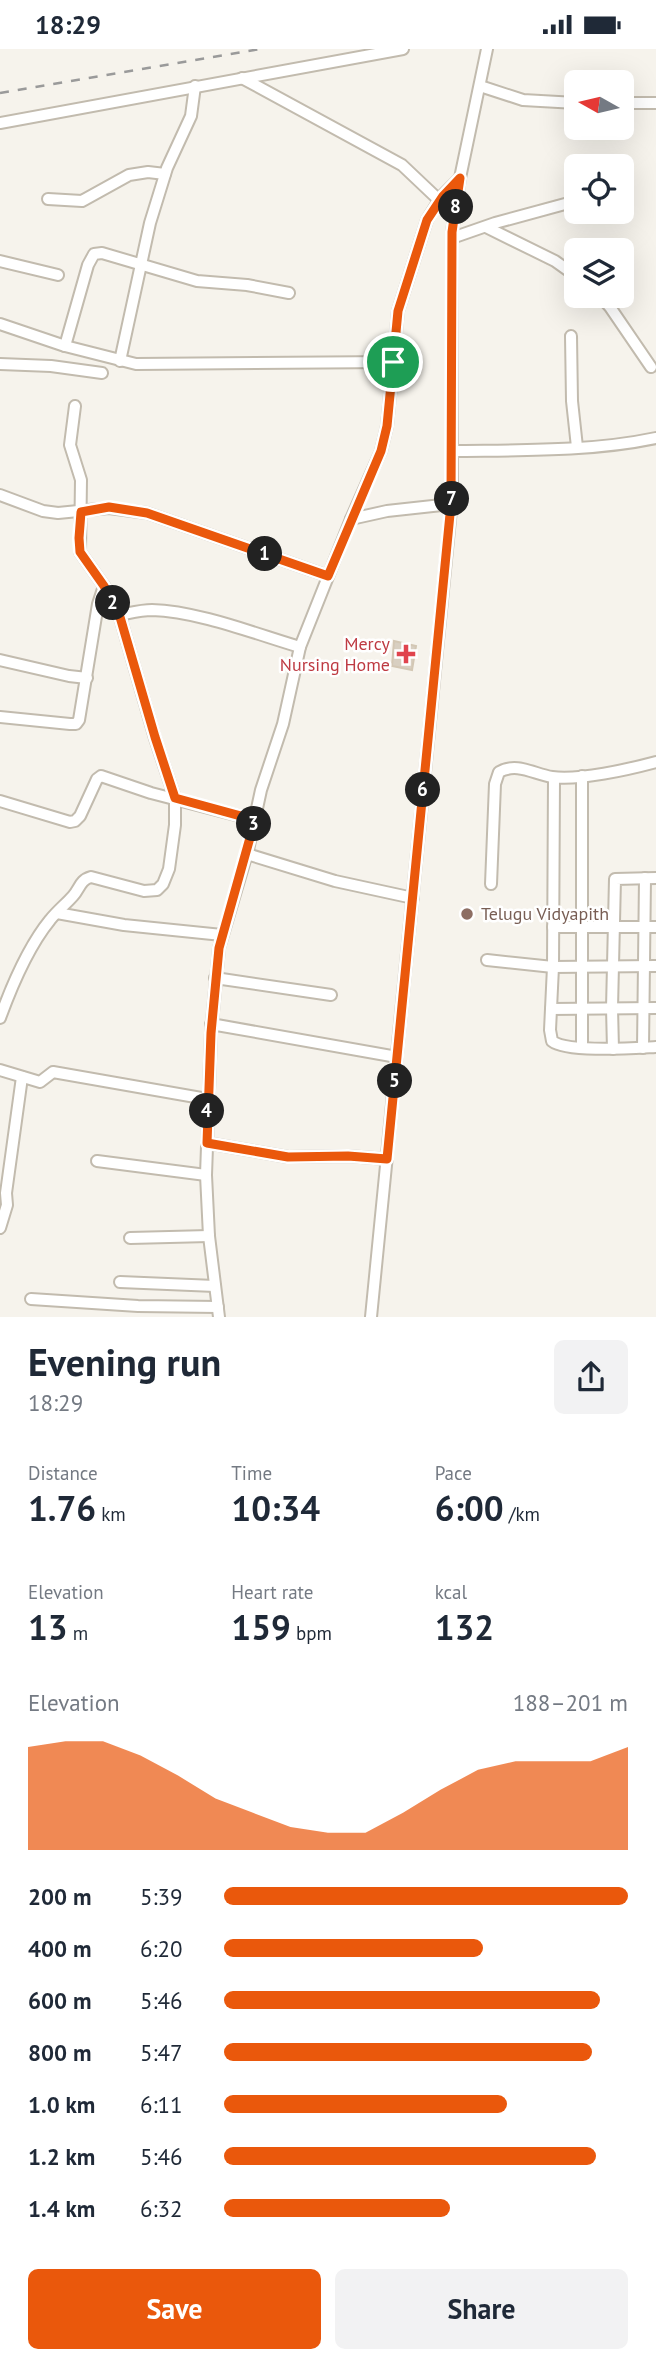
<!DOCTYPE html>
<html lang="en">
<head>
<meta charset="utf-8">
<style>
	body { margin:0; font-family:"PT Sans",sans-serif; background:#f2f2f3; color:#1f2937; height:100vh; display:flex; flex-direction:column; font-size:26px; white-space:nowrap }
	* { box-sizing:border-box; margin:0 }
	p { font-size:23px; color:#747a83 }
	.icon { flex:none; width:38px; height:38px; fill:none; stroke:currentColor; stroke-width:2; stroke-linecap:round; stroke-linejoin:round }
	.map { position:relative; height:1268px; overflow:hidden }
	.panel { display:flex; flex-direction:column; background:#fff; flex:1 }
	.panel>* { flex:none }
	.needle { width:46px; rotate:278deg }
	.buttons { position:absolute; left:564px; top:21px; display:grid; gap:14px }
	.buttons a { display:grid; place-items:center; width:70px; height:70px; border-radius:10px; background:#fff; box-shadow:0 7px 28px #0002; font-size:35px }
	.pin { position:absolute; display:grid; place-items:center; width:60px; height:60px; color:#fff; margin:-30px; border:4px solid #fff; border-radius:50%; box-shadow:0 2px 7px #0007 }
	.km { position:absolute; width:35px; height:35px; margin:-18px; border-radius:50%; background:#222; color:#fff; font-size:19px; line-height:35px; text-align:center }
	.round { display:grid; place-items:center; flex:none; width:74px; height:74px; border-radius:10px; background:#f2f2f3 }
	.overview { display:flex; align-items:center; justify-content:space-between; height:119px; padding:0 28px }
	h1 { font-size:38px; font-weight:700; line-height:52px }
	.stats { display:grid; grid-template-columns:repeat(3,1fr); gap:10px; height:119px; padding:7px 28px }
	.stats div { display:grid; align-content:center }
	.stats b { font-size:35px; font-weight:700 }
	.stats small { font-size:19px; font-weight:400 }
	.stats p { font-size:19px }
	.chart { height:196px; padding:14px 28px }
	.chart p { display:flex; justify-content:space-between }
	.chart svg { width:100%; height:126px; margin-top:7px; fill:#ea580c; opacity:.7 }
	.primary-button { display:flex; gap:14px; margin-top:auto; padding:14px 28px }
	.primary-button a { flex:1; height:80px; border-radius:10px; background:#ea580c; color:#fff; font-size:28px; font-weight:700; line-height:80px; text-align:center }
	.primary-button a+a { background:#f2f2f3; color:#1f2937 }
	ul { padding:0 28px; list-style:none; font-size:23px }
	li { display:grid; grid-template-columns:112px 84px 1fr; align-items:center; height:52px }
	li i { height:18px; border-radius:9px; background:#ea580c }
	.status { display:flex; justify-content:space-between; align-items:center; height:49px; padding:0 35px; background:#fff; direction:ltr }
	.status svg { height:19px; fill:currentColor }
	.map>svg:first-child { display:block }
	.building { fill:#d8cfc1; stroke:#d3c7b4; stroke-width:2 }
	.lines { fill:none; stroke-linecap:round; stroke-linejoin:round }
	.minor-casing { stroke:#c2bbae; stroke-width:14 }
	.minor { stroke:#fff; stroke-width:10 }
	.rail { stroke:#9a9a9a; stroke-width:2.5; stroke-dasharray:9 9; stroke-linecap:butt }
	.route-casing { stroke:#fff; stroke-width:14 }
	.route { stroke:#ea580c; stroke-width:9 }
	.health-dot { fill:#e0444e; stroke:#fff; stroke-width:2.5 }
	.education-dot { fill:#8d6e63; stroke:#fff; stroke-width:2.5 }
	.labels { text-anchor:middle; stroke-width:5; stroke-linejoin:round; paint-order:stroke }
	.health-label { font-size:18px; fill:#be3a42; stroke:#fff; text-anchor:end }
	.education-label { font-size:18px; fill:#785e54; stroke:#fff; text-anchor:start }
</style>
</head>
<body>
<div class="status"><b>18:29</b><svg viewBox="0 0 49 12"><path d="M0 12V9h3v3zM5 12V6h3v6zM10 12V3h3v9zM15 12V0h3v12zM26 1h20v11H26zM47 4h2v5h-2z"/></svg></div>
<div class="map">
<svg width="656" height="1268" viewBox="0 0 656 1268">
	<rect width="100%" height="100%" fill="#f6f3ec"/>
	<path class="building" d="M394,592L416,597L412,621L392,617Z"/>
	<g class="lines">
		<g class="minor-casing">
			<g id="minor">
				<path d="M242,29L402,116L440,152"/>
				<path d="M480,37L523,51L576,54"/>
				<path d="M621,54H656"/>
				<path d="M0,74L403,0"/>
				<path d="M48,150L82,152L129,126L148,123L165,125"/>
				<path d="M486,178L555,212L576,227"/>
				<path d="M452,189L495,174L576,152"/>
				<path d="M0,212L58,226"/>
				<path d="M600,247L610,258L651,318"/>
				<path d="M0,275L65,297L136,315L393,313"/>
				<path d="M571,287L572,352L577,398"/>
				<path d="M65,297L88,216L94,205L102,204L197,232L247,236L289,244"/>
				<path d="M120,312L150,174L167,119L191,67L195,37"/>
				<path d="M0,315L51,317L102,324"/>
				<path d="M452,402C519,401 590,403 656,389"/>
				<path d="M0,446L43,462L58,464L109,459L147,464L328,527"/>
				<path d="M351,470L387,462L451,455"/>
				<path d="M119,566C130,564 141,561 152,561C197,562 256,585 300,598"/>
				<path d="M0,611L69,627L87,629"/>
				<path d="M0,668L70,675H76L79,671L98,555L104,537"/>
				<path d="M582,727V999"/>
				<path d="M554,729L553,918L550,981L552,992C567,1004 635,999 656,998"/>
				<path d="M0,752L70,773L75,772L80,767L97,730L101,727L151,744L255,771"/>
				<path d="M247,805L335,832L413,849"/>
				<path d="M491,835L495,735L499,723C517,713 534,725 552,728C578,732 630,720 656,713"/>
				<path d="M57,864L124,876L222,886"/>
				<path d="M553,878H656"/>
				<path d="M487,911L553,918L656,917"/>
				<path d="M215,929L331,946"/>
				<path d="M551,960L656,959"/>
				<path d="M0,969C12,936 28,898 50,871C57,862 66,855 73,847C80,839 80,831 91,828L144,842L157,841L163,835L169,820L175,776V749L155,689L120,568L104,537L80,503L81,431L70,396L75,357"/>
				<path d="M211,975L397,1008"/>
				<path d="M643,999L645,829"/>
				<path d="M613,1000L612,959L615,830L656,829"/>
				<path d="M0,1021L40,1033L53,1023L207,1050"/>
				<path d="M207,1094L288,1108L348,1107L387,1110"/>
				<path d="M97,1112L206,1126"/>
				<path d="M0,1179L7,1156L6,1144L22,1028"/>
				<path d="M130,1189L209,1187"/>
				<path d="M120,1233L215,1237"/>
				<path d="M31,1250L138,1257L218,1258"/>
				<path d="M219,1268L209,1187L206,1126L211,984L219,899L248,801L261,741L283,675L300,598L351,470L381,402L387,377L398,262L427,171L442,147L460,129"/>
				<path d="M371,1268L452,450V183L460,129L487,0"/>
			</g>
		</g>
		<use href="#minor" class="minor"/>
		<path class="rail" d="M0,44L260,0"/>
	</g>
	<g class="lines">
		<g class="route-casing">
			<path id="route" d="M460,129L452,183L451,455L387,1110L348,1107L288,1108L207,1094L211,984L219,899L255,771L175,749L155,688L120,568L104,537L80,503L79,489L81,463L109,458L147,464L328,527L381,402L387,377L398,262L427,171L443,147Z"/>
		</g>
		<use href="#route" class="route"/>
	</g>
	<path class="health-dot" d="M402.5 594.5h7v7h7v7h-7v7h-7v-7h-7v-7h7z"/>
	<circle class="education-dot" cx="467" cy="865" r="7"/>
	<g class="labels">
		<g class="health-label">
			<text x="390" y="601">Mercy<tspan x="390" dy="21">Nursing Home</tspan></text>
		</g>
		<g class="education-label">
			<text x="481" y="871">Telugu Vidyapith</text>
		</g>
	</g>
</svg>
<div class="buttons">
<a><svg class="needle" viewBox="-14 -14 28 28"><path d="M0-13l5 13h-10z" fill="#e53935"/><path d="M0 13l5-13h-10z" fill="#747a83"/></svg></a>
<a><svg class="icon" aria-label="locate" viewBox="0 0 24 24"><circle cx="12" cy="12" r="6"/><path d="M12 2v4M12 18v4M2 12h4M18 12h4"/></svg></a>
<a><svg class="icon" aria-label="layers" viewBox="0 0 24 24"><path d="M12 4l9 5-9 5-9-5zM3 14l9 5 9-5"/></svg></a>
</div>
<div class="pin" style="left:393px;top:313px;background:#1e9e55"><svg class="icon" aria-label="arrive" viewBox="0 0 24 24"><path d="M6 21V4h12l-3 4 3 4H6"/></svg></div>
<b class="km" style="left:265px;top:505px">1</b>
<b class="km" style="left:113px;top:554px">2</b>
<b class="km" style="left:254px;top:775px">3</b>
<b class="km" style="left:207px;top:1062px">4</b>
<b class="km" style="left:395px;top:1032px">5</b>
<b class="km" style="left:423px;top:741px">6</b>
<b class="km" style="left:452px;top:450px">7</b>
<b class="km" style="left:456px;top:158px">8</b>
</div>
<section class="panel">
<div class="overview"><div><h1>Evening run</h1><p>18:29</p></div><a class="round"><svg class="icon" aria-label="share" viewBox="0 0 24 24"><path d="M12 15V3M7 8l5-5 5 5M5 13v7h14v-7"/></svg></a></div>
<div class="stats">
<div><p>Distance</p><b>1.76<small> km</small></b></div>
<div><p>Time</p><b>10:34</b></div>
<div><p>Pace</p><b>6:00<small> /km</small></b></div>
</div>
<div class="stats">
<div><p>Elevation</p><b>13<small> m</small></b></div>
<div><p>Heart rate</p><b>159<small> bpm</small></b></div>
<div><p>kcal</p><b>132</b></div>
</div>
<div class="chart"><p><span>Elevation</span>188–201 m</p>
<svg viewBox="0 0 160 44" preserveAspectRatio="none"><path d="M0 44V8L10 6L20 6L30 11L40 18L50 26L60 31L70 36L80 38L90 38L100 31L110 23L120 16L130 13L140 13L150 13L160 8V44z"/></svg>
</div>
<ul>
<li><b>200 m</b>5:39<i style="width:100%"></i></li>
<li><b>400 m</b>6:20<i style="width:64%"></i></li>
<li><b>600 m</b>5:46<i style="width:93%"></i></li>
<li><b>800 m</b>5:47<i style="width:91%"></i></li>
<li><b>1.0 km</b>6:11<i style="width:70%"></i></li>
<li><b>1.2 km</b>5:46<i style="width:92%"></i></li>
<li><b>1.4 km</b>6:32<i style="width:56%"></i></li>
</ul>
<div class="primary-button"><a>Save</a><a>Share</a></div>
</section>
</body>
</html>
